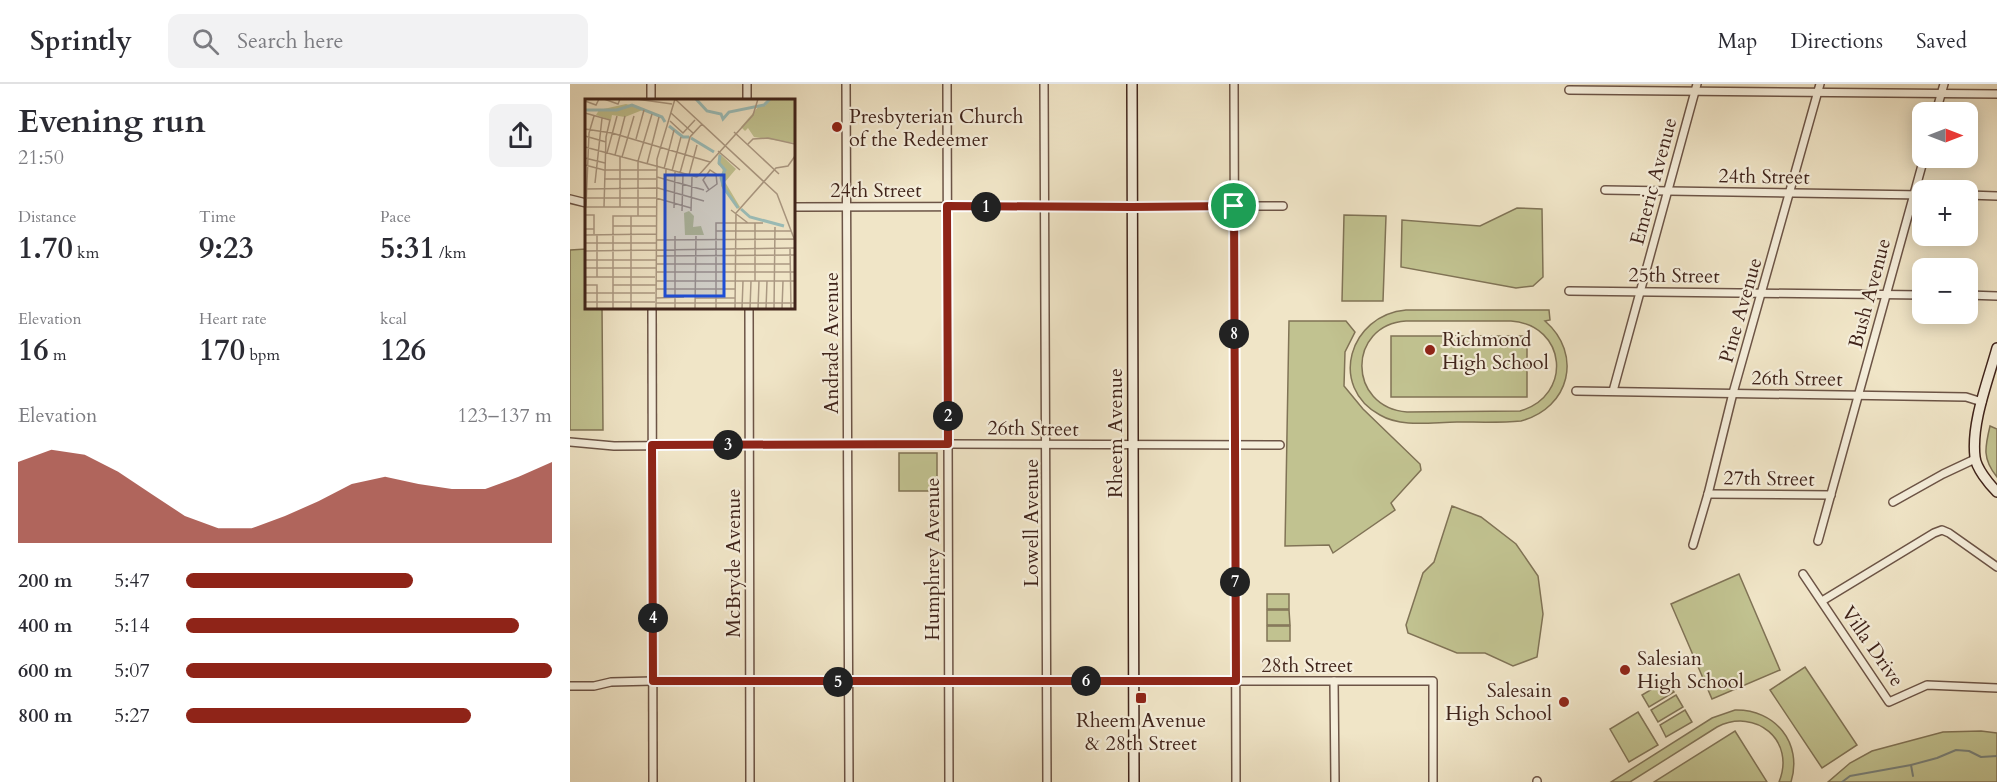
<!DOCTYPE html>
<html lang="en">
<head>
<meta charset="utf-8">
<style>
	body { margin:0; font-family:Cardo,serif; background:#f2f2f3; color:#2b2b33; height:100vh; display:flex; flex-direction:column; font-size:22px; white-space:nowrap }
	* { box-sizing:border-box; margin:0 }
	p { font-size:20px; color:#7c7c81 }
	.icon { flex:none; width:33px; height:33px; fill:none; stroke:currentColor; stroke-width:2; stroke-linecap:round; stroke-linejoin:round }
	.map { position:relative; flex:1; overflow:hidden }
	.details { display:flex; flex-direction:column; background:#fff; width:570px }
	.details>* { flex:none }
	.needle { width:39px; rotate:90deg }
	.tools { position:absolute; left:1342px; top:18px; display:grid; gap:12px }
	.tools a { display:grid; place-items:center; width:66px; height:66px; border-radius:12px; background:#fff; box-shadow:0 3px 15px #0003; font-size:30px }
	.pin { position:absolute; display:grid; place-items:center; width:51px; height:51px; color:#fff; margin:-26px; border:3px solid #fff; border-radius:50%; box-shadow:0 2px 6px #0007 }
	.km { position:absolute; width:30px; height:30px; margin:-15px; border-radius:50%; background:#222; color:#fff; font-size:16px; line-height:30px; text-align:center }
	.round { display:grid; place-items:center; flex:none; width:63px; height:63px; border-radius:12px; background:#f2f2f3 }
	.summary { display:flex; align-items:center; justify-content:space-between; height:102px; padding:0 18px }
	h1 { font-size:33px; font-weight:700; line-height:45px }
	.figures { display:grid; grid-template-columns:repeat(3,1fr); gap:9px; height:102px; padding:6px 18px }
	.figures div { display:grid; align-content:center }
	.figures b { font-size:30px; font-weight:700 }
	.figures small { font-size:16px; font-weight:400 }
	.figures p { font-size:16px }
	.chart { height:168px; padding:12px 18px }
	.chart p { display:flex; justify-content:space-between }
	.chart svg { width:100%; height:108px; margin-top:6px; fill:#8f2418; opacity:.7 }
	ul { padding:0 18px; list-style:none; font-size:20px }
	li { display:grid; grid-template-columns:96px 72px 1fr; align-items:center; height:45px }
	li i { height:15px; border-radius:8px; background:#8f2418 }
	header { display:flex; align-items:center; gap:36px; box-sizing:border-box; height:84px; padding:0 30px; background:#fff; border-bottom:2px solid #e1e1e2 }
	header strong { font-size:28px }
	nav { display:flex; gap:33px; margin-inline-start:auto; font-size:21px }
	.search { width:420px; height:54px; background:#f2f2f3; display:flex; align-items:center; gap:15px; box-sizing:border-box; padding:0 21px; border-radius:12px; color:#7c7c81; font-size:22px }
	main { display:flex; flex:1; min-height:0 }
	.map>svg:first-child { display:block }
	.green { fill:#c1c290; stroke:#807356; stroke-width:1.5; fill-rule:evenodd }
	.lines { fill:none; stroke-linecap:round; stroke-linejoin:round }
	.stream { stroke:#77807a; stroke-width:2 }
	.street-casing { stroke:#6c5446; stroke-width:10 }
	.secondary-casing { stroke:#40241b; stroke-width:12 }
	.street { stroke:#f5eedb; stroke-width:7 }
	.secondary { stroke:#f5eedb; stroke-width:9 }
	.route-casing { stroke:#fff; stroke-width:12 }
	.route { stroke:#8f2418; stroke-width:8 }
	.poi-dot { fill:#8f2418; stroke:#f5eedb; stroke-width:2 }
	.labels { text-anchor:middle; stroke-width:4.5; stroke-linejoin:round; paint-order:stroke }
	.poi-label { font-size:20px; fill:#40241b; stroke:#f5eedb; text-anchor:start }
	.street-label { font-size:20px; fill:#40241b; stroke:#f5eedb }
	.inset-river { fill:none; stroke:#9bbeba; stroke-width:3 }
	.inset-road { fill:none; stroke:#aa9882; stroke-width:1.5 }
	.view { fill:#1d4ed8; fill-opacity:0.15; stroke:#1d4ed8; stroke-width:3 }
	.inset-edge { fill:none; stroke:#40241b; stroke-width:3 }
</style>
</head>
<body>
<header>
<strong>Sprintly</strong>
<div class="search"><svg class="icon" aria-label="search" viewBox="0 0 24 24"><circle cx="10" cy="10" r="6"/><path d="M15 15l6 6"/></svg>Search here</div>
<nav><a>Map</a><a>Directions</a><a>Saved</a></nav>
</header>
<main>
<section class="details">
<div class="summary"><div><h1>Evening run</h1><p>21:50</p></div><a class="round"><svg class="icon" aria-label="share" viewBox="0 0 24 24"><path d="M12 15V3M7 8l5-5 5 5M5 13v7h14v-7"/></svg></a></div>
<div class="figures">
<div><p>Distance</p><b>1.70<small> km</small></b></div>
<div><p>Time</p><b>9:23</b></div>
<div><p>Pace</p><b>5:31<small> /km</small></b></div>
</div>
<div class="figures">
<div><p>Elevation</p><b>16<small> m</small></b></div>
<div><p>Heart rate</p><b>170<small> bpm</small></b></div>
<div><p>kcal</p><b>126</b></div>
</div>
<div class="chart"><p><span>Elevation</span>123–137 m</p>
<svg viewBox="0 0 160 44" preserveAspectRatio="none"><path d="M0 44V11L10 6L20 8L30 15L40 24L50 33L60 38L70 38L80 33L90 27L100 20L110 17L120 20L130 22L140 22L150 17L160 11V44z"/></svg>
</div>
<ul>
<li><b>200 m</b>5:47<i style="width:62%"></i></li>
<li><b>400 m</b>5:14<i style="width:91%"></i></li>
<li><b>600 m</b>5:07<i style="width:100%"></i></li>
<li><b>800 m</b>5:27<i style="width:78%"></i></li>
</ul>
</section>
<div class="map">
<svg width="1427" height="698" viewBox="0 0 1427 698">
	<rect width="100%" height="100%" fill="#f0e5c7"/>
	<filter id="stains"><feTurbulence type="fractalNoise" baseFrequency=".00333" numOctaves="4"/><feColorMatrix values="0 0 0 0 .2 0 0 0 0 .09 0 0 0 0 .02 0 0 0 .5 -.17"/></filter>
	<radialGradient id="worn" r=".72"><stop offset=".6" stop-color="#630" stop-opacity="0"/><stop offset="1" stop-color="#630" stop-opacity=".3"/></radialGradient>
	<g class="green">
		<path d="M947,124L972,125L973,193L963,202L946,204L831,183L832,136L910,142Z"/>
		<path d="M774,131L816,132L813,217H772Z"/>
		<path d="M16,165V224H32L33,346H0V166Z"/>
		<path d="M836,226H979L980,236L975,237C1013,270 1000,324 951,337C930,339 908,338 887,338C863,338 832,344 810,331C758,303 779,231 836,226ZM836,237H941C997,241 1003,312 950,327L837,328C777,323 777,241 836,237Z"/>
		<path d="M719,237H776L785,248L775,268L774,302L793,325L850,380L851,386L821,419L825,426L763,469L759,461L715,462Z"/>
		<rect x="821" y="252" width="136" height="61"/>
		<path d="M1420,342L1427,345V393C1412,375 1415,363 1420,342Z"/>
		<rect x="329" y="369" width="38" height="38"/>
		<path d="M882,422L911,433L946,460L968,492L973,530L967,573L943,582L915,569H887L838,549L836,541L853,489L864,478Z"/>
		<path d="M1169,490L1210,586L1142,615L1101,520Z"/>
		<rect x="697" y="510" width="22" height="15"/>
		<path d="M697,526H719L720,541H697Z"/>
		<rect x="697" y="542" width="23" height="15"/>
		<path d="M1235,583L1287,661L1252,684L1200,606Z"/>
		<path d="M1097,596L1104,608L1079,623L1072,611Z"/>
		<path d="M1106,611L1113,623L1088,638L1081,626Z"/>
		<path d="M1115,626L1122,638L1096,653L1090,641Z"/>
		<path d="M1165,626C1205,625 1233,659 1221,698H1209C1226,657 1186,623 1147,643L1060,698H1041L1142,634Z"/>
		<path d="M1068,628L1088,661L1059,678L1040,645Z"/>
		<path d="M1165,647L1197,698H1084Z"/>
		<path d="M1411,647L1427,649V698H1258L1280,679L1302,667L1373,648Z"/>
	</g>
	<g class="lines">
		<g class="stream">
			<path d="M1341,681L1343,692"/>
			<path d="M1272,698L1280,692L1341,681L1367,674L1386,666L1399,667L1411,673L1427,672"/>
		</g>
		<g class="street-casing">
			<g id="street">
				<path d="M81,0V16"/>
				<path d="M177,0V16"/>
				<path d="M276,0L279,698"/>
				<path d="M377,0L379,698"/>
				<path d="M474,0L477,698"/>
				<path d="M664,0L666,698"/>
				<path d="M999,6L1427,10"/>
				<path d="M1366,28L1374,0"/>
				<path d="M1035,106L1353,111"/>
				<path d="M1398,111L1427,112"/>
				<path d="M0,115L16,119"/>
				<path d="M224,123L713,122"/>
				<path d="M999,207L1353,211"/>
				<path d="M1398,211L1427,212"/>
				<path d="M82,224L83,698"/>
				<path d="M179,224L180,698"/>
				<path d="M1006,307L1396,313L1412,318"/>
				<path d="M1043,307L1127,0"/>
				<path d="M0,358L44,362L378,360L710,361"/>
				<path d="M1138,410L1261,411"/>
				<path d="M1323,418L1373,390L1405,375"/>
				<path d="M1248,457L1354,74"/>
				<path d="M1123,461L1138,410L1163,309L1250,0"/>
				<path d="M1233,490L1319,618L1357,601L1427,604"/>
				<path d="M1252,517L1364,449L1372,446L1379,449L1427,483"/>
				<path d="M764,597L765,698"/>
				<path d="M0,602H24L41,598L83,597H863V698"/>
				<path d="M967,698V697"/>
			</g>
		</g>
		<g class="secondary-casing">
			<g id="secondary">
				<path d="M562,0L564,698"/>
				<path d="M1427,264C1418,297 1401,339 1405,373C1406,384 1419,400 1427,408"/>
			</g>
		</g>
		<use href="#street" class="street"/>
		<use href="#secondary" class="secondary"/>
	</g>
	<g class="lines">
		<g class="route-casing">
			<path id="route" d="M377,122L562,123L664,122L666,597H83L82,361L378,360Z"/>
		</g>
		<use href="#route" class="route"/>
	</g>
	<g class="poi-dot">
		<circle cx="267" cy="43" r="6"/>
		<circle cx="860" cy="266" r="6"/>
		<circle cx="1055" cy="586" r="6"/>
		<rect x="565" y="608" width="12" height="12" rx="3"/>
		<circle cx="994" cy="618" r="6"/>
	</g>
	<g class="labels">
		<g class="poi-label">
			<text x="279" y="39">Presbyterian Church<tspan x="279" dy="23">of the Redeemer</tspan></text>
			<text x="872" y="262">Richmond<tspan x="872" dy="23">High School</tspan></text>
			<text x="1067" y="581">Salesian<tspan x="1067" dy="23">High School</tspan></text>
			<text x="982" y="613" text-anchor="end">Salesain<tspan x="982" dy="23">High School</tspan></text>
			<text x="571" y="643" text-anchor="middle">Rheem Avenue<tspan x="571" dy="23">&amp; 28th Street</tspan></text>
		</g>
		<g class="street-label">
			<text transform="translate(1194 92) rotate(1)" y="7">24th Street</text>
			<text transform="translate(1083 97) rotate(-75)" y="7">Emeric Avenue</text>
			<text x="306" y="113">24th Street</text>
			<text transform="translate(1104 191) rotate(1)" y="7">25th Street</text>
			<text transform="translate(1299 209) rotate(-75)" y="7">Bush Avenue</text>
			<text transform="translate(1170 226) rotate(-74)" y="7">Pine Avenue</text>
			<text transform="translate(261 259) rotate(-90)" y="7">Andrade Avenue</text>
			<text transform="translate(1227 294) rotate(1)" y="7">26th Street</text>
			<text transform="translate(463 344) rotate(1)" y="7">26th Street</text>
			<text transform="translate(545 349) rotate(-90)" y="7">Rheem Avenue</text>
			<text transform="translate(1199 394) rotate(1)" y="7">27th Street</text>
			<text transform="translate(461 439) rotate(-90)" y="7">Lowell Avenue</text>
			<text transform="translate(362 475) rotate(-90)" y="7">Humphrey Avenue</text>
			<text transform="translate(163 479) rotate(-90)" y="7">McBryde Avenue</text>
			<text transform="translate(1303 562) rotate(55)" y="7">Villa Drive</text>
			<text x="737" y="588">28th Street</text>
		</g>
	</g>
	<g transform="translate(15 15)">
		<rect width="210" height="210" fill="#f0e5c7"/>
		<path d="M185,0H210V44L169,38L163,29L160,32L156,28L174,7H180ZM41,5L60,10L40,18L27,16L26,21L11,16L14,11ZM134,54L151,70L140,83L155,108L153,110L136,87L138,67L133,66ZM104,112L109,117L108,128L116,127L119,136H100L99,114Z" fill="#c1c290"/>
		<path class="inset-river" d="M111,0L122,12L136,15L138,20L144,13L179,6L185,0M0,11H32L47,6L77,18L80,23M84,27L98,38H104M106,39L129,53M135,56L134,64L140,71L136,79L139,89L153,109M156,110L165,118L199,127"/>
		<path class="inset-road" d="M19,0L33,5L35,0M51,0L87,5M90,0L192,95L210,142M0,2L11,6L14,0M0,14L25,21L21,38L19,108M86,14L108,34M85,22L98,34L110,21M0,30L27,34L125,63M149,33L194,75M0,37L21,43M51,40L59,11M163,45L168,40L183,39L210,45M0,48L112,78M133,52L155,71M22,54L32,17M30,56L40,17M35,58V108M37,58L49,17M0,59L20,64M62,65L74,18M0,66L19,71H72M79,70L89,31M87,72L96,38M95,74L105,38L117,25M104,76L112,46M72,78L119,91M112,78L168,16L173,0M19,80H71M10,84L17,19M0,90L73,89L119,102M121,93L132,85L131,75L125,71L118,81L124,91M0,99H71L106,109M0,108H72M1,108L4,34L9,17M89,109L90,73M146,111L163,124M80,112L81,70M97,112L98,75M106,112L107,78M46,117V210M53,117V62L67,15M28,127H71M9,130H0V116H9V135M131,132H206M0,136L71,135M12,136V178M71,141L210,140M0,144H71M205,149L206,210M0,152L210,149M71,157L210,156M0,161H71M71,165H205M0,169H71M71,173H210M0,178H70M71,182H210M170,182V124M0,186H12V210M28,186H71M71,190H150M0,194H70M71,199L99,198M110,199H150M0,203H70M71,204H210M28,210V117H72M71,210L72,60L90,0M90,210V137M110,210L111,137M131,210V124H178M150,210L151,114L191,69L203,67L210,57M157,210L158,182M165,210L166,182M173,210L174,182M181,210L182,182M189,210L190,128M197,210L198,182"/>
		<path class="view" d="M80,76H139V197H80Z"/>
		<rect width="210" height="210" class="inset-edge"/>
	</g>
	<rect width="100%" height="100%" filter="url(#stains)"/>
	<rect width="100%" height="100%" fill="url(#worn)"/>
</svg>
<div class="tools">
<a><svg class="needle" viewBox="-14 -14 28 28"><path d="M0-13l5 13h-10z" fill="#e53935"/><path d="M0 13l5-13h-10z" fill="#7c7c81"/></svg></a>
<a>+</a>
<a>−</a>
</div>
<div class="pin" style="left:664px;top:122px;background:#1e9e55"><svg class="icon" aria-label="arrive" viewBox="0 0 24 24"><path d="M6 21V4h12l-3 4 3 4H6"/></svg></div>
<b class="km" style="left:416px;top:123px">1</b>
<b class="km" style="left:378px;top:332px">2</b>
<b class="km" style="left:158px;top:361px">3</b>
<b class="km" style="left:83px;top:534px">4</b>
<b class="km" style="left:268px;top:598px">5</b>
<b class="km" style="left:516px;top:597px">6</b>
<b class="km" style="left:665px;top:498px">7</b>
<b class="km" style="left:664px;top:250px">8</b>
</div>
</main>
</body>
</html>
